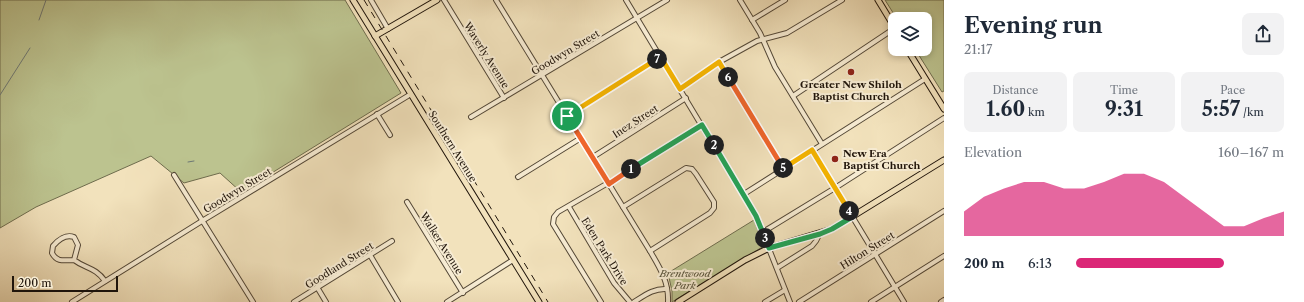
<!DOCTYPE html>
<html lang="en">
<head>
<meta charset="utf-8">
<style>
	body { margin:0; font-family:"Libre Caslon Text",serif; background:#f2f2f3; color:#1f2937; height:100vh; display:flex; flex-direction:column; font-size:15px; white-space:nowrap }
	* { box-sizing:border-box; margin:0 }
	p { font-size:13px; color:#747a83 }
	.icon { flex:none; width:22px; height:22px; fill:none; stroke:currentColor; stroke-width:2; stroke-linecap:round; stroke-linejoin:round }
	.map { position:relative; flex:1; overflow:hidden }
	.drawer { display:flex; flex-direction:column; background:#fff; width:360px }
	.drawer>* { flex:none }
	.controls { position:absolute; left:888px; top:12px; display:grid; gap:8px }
	.controls a { display:grid; place-items:center; width:44px; height:44px; border-radius:8px; background:#fff; box-shadow:0 2px 6px #0003; font-size:20px }
	.scale { position:absolute; left:12px; bottom:10px; width:106px; box-sizing:border-box; padding-left:4px; border:2px solid #20150b; border-top:0; font-size:11px; line-height:14px; white-space:nowrap; color:#20150b; -webkit-text-stroke:3px #f7ecd3; paint-order:stroke }
	.pin { position:absolute; display:grid; place-items:center; width:34px; height:34px; color:#fff; margin:-17px; border:2px solid #fff; border-radius:50%; box-shadow:0 1px 4px #0007 }
	.km { position:absolute; width:20px; height:20px; margin:-10px; border-radius:50%; background:#222; color:#fff; font-size:11px; line-height:20px; text-align:center }
	.round { display:grid; place-items:center; flex:none; width:42px; height:42px; border-radius:8px; background:#f2f2f3 }
	.overview { display:flex; align-items:center; justify-content:space-between; height:68px; padding:0 20px }
	h1 { font-size:22px; font-weight:700; line-height:30px }
	.metrics { display:grid; grid-template-columns:repeat(3,1fr); gap:6px; height:68px; padding:4px 20px }
	.metrics div { display:grid; align-content:center; border-radius:8px; background:#f2f2f3; text-align:center }
	.metrics b { font-size:20px; font-weight:700 }
	.metrics small { font-size:11px; font-weight:400 }
	.metrics p { font-size:11px }
	.chart { height:112px; padding:8px 20px }
	.chart p { display:flex; justify-content:space-between }
	.chart svg { width:100%; height:72px; margin-top:4px; fill:#db2777; opacity:.7 }
	ul { padding:0 20px; list-style:none; font-size:13px }
	li { display:grid; grid-template-columns:64px 48px 1fr; align-items:center; height:30px }
	li i { height:10px; border-radius:5px; background:#db2777 }
	main { display:flex; flex:1; min-height:0 }
	.map>svg:first-child { display:block }
	.green { fill:#bcc38f; stroke:#6e6c4d }
	.lines { fill:none; stroke-linecap:round; stroke-linejoin:round }
	.stream { stroke:#6d7875; stroke-width:1 }
	.minor-casing { stroke:#544837; stroke-width:6 }
	.major-casing { stroke:#20150b; stroke-width:7 }
	.minor { stroke:#f7ecd3; stroke-width:4 }
	.major { stroke:#f2e2bc; stroke-width:5 }
	.rail { stroke:#20150b; stroke-width:1; stroke-dasharray:7 7; stroke-linecap:butt }
	.split-1-casing { stroke:#fff; stroke-width:8 }
	.split-2-casing { stroke:#fff; stroke-width:8 }
	.split-3-casing { stroke:#fff; stroke-width:8 }
	.split-4-casing { stroke:#fff; stroke-width:8 }
	.split-5-casing { stroke:#fff; stroke-width:8 }
	.split-6-casing { stroke:#fff; stroke-width:8 }
	.split-7-casing { stroke:#fff; stroke-width:8 }
	.split-8-casing { stroke:#fff; stroke-width:8 }
	.split-1 { stroke:#f0652b; stroke-width:5 }
	.split-2 { stroke:#22a559; stroke-width:5 }
	.split-3 { stroke:#22a559; stroke-width:5 }
	.split-4 { stroke:#22a559; stroke-width:5 }
	.split-5 { stroke:#f5b400; stroke-width:5 }
	.split-6 { stroke:#f0652b; stroke-width:5 }
	.split-7 { stroke:#f5b400; stroke-width:5 }
	.split-8 { stroke:#f5b400; stroke-width:5 }
	.poi-dot { fill:#8f2418; stroke:#f7ecd3; stroke-width:1.5 }
	.labels { text-anchor:middle; stroke-width:4; stroke-linejoin:round; paint-order:stroke }
	.street-label { font-size:10px; fill:#20150b; stroke:#f7ecd3 }
	.poi-label { font-size:10px; font-weight:bold; fill:#20150b; stroke:#f7ecd3 }
	.park-label { font-size:10px; font-style:italic; fill:#575239; stroke:#f7ecd3 }
</style>
</head>
<body>
<main>
<div class="map">
<svg width="944" height="302" viewBox="0 0 944 302">
	<rect width="100%" height="100%" fill="#f2e2bc"/>
	<filter id="stains"><feTurbulence type="fractalNoise" baseFrequency=".005" numOctaves="4"/><feColorMatrix values="0 0 0 0 .2 0 0 0 0 .09 0 0 0 0 .02 0 0 0 .5 -.17"/></filter>
	<radialGradient id="worn" r=".72"><stop offset=".6" stop-color="#630" stop-opacity="0"/><stop offset="1" stop-color="#630" stop-opacity=".3"/></radialGradient>
	<g class="green">
		<path d="M0,0H345L401,93L241,192L220,173L184,183L151,156L36,207L0,228Z"/>
		<path d="M885,0H944V91L942,92L915,49H925V19H897Z"/>
		<path d="M754,220L764,246L672,302V291L668,273Z"/>
	</g>
	<g class="lines">
		<g class="stream">
			<path d="M39,20L46,0"/>
			<path d="M0,95L30,48"/>
			<path d="M188,162L194,161"/>
		</g>
		<g class="minor-casing">
			<g id="minor">
				<path d="M371,0L388,29"/>
				<path d="M444,0L504,98"/>
				<path d="M496,0L650,251C660,268 669,282 668,302"/>
				<path d="M626,0L756,216L790,302"/>
				<path d="M740,0L760,33L775,67L822,144"/>
				<path d="M752,20L785,0"/>
				<path d="M719,62L784,169"/>
				<path d="M680,89L719,62L757,41L787,33L842,0"/>
				<path d="M793,96L895,28"/>
				<path d="M377,114L390,135"/>
				<path d="M567,116L660,56"/>
				<path d="M471,117L667,0"/>
				<path d="M812,150L904,302"/>
				<path d="M593,157L686,98"/>
				<path d="M174,175L253,302"/>
				<path d="M518,177L581,138"/>
				<path d="M609,184L702,125"/>
				<path d="M744,194L925,79"/>
				<path d="M407,202L463,293"/>
				<path d="M569,207L614,283L630,302"/>
				<path d="M623,207L686,168L692,169L696,174L714,202V208L710,213L650,251"/>
				<path d="M763,232L835,188L944,118"/>
				<path d="M370,255L398,302"/>
				<path d="M74,260L78,245L74,237C66,234 58,240 53,246L52,253C57,263 65,260 74,260C86,269 95,267 105,281"/>
				<path d="M777,268L812,246L816,241L820,233"/>
				<path d="M317,287L326,302"/>
				<path d="M72,302L202,221L411,94"/>
				<path d="M294,302L392,241"/>
				<path d="M447,302L513,260"/>
				<path d="M601,302L553,224L554,217L558,212L608,183"/>
				<path d="M634,302C645,295 654,288 667,289"/>
				<path d="M765,302L785,290"/>
				<path d="M799,302L944,211"/>
				<path d="M871,302L944,256"/>
				<path d="M941,302L944,300"/>
			</g>
		</g>
		<g class="major-casing">
			<g id="major">
				<path d="M353,0L539,302"/>
				<path d="M878,0L895,28"/>
				<path d="M375,36L437,0"/>
				<path d="M907,49L944,109"/>
				<path d="M678,302L745,260L769,248L832,229L944,160"/>
			</g>
		</g>
		<use href="#minor" class="minor"/>
		<use href="#major" class="major"/>
		<path class="rail" d="M364,0L548,302"/>
	</g>
	<g class="lines">
		<g class="split-1-casing">
			<path id="split-1" d="M567,116L609,184L631,169"/>
		</g>
		<g class="split-2-casing">
			<path id="split-2" d="M631,169L702,125L714,145"/>
		</g>
		<g class="split-3-casing">
			<path id="split-3" d="M714,145L756,216L765,238"/>
		</g>
		<g class="split-4-casing">
			<path id="split-4" d="M765,238L769,248L820,234L832,229L852,217L849,211"/>
		</g>
		<g class="split-5-casing">
			<path id="split-5" d="M783,168H784L812,150L849,211"/>
		</g>
		<g class="split-6-casing">
			<path id="split-6" d="M728,77L783,168"/>
		</g>
		<g class="split-7-casing">
			<path id="split-7" d="M657,59L660,56L680,89L719,62L728,77"/>
		</g>
		<g class="split-8-casing">
			<path id="split-8" d="M567,116L657,59"/>
		</g>
		<use href="#split-1" class="split-1"/>
		<use href="#split-2" class="split-2"/>
		<use href="#split-3" class="split-3"/>
		<use href="#split-4" class="split-4"/>
		<use href="#split-5" class="split-5"/>
		<use href="#split-6" class="split-6"/>
		<use href="#split-7" class="split-7"/>
		<use href="#split-8" class="split-8"/>
	</g>
	<g class="poi-dot">
		<circle cx="851" cy="72" r="4"/>
		<circle cx="835" cy="159" r="4"/>
	</g>
	<g class="labels">
		<g class="street-label">
			<text transform="translate(565 52) rotate(-31)" y="4">Goodwyn Street</text>
			<text transform="translate(487 55) rotate(58)" y="4">Waverly Avenue</text>
			<text transform="translate(635 121) rotate(-33)" y="4">Inez Street</text>
			<text transform="translate(453 146) rotate(58)" y="4">Southern Avenue</text>
			<text transform="translate(237 190) rotate(-31)" y="4">Goodwyn Street</text>
			<text transform="translate(442 243) rotate(58)" y="4">Walker Avenue</text>
			<text transform="translate(867 250) rotate(-32)" y="4">Hilton Street</text>
			<text transform="translate(605 251) rotate(58)" y="4">Eden Park Drive</text>
			<text transform="translate(339 265) rotate(-32)" y="4">Goodland Street</text>
		</g>
		<g class="poi-label">
			<text x="851" y="88">Greater New Shiloh<tspan x="851" dy="12">Baptist Church</tspan></text>
			<text x="843" y="157" text-anchor="start">New Era<tspan x="843" dy="12">Baptist Church</tspan></text>
		</g>
		<g class="park-label">
			<text x="685" y="277">Brentwood<tspan x="685" dy="12">Park</tspan></text>
		</g>
	</g>
	<rect width="100%" height="100%" filter="url(#stains)"/>
	<rect width="100%" height="100%" fill="url(#worn)"/>
</svg>
<div class="controls">
<a><svg class="icon" aria-label="layers" viewBox="0 0 24 24"><path d="M12 4l9 5-9 5-9-5zM3 14l9 5 9-5"/></svg></a>
</div>
<div class="scale">200 m</div>
<div class="pin" style="left:567px;top:116px;background:#1e9e55"><svg class="icon" aria-label="arrive" viewBox="0 0 24 24"><path d="M6 21V4h12l-3 4 3 4H6"/></svg></div>
<b class="km" style="left:631px;top:169px">1</b>
<b class="km" style="left:714px;top:145px">2</b>
<b class="km" style="left:765px;top:238px">3</b>
<b class="km" style="left:849px;top:211px">4</b>
<b class="km" style="left:783px;top:168px">5</b>
<b class="km" style="left:728px;top:77px">6</b>
<b class="km" style="left:657px;top:59px">7</b>
</div>
<section class="drawer">
<div class="overview"><div><h1>Evening run</h1><p>21:17</p></div><a class="round"><svg class="icon" aria-label="share" viewBox="0 0 24 24"><path d="M12 15V3M7 8l5-5 5 5M5 13v7h14v-7"/></svg></a></div>
<div class="metrics">
<div><p>Distance</p><b>1.60<small> km</small></b></div>
<div><p>Time</p><b>9:31</b></div>
<div><p>Pace</p><b>5:57<small> /km</small></b></div>
</div>
<div class="chart"><p><span>Elevation</span>160–167 m</p>
<svg viewBox="0 0 160 44" preserveAspectRatio="none"><path d="M0 44V29L10 20L20 15L30 11L40 11L50 15L60 15L70 11L80 6L90 6L100 11L110 20L120 29L130 38L140 38L150 33L160 29V44z"/></svg>
</div>
<ul>
<li><b>200 m</b>6:13<i style="width:71%"></i></li>
</ul>
</section>
</main>
</body>
</html>
